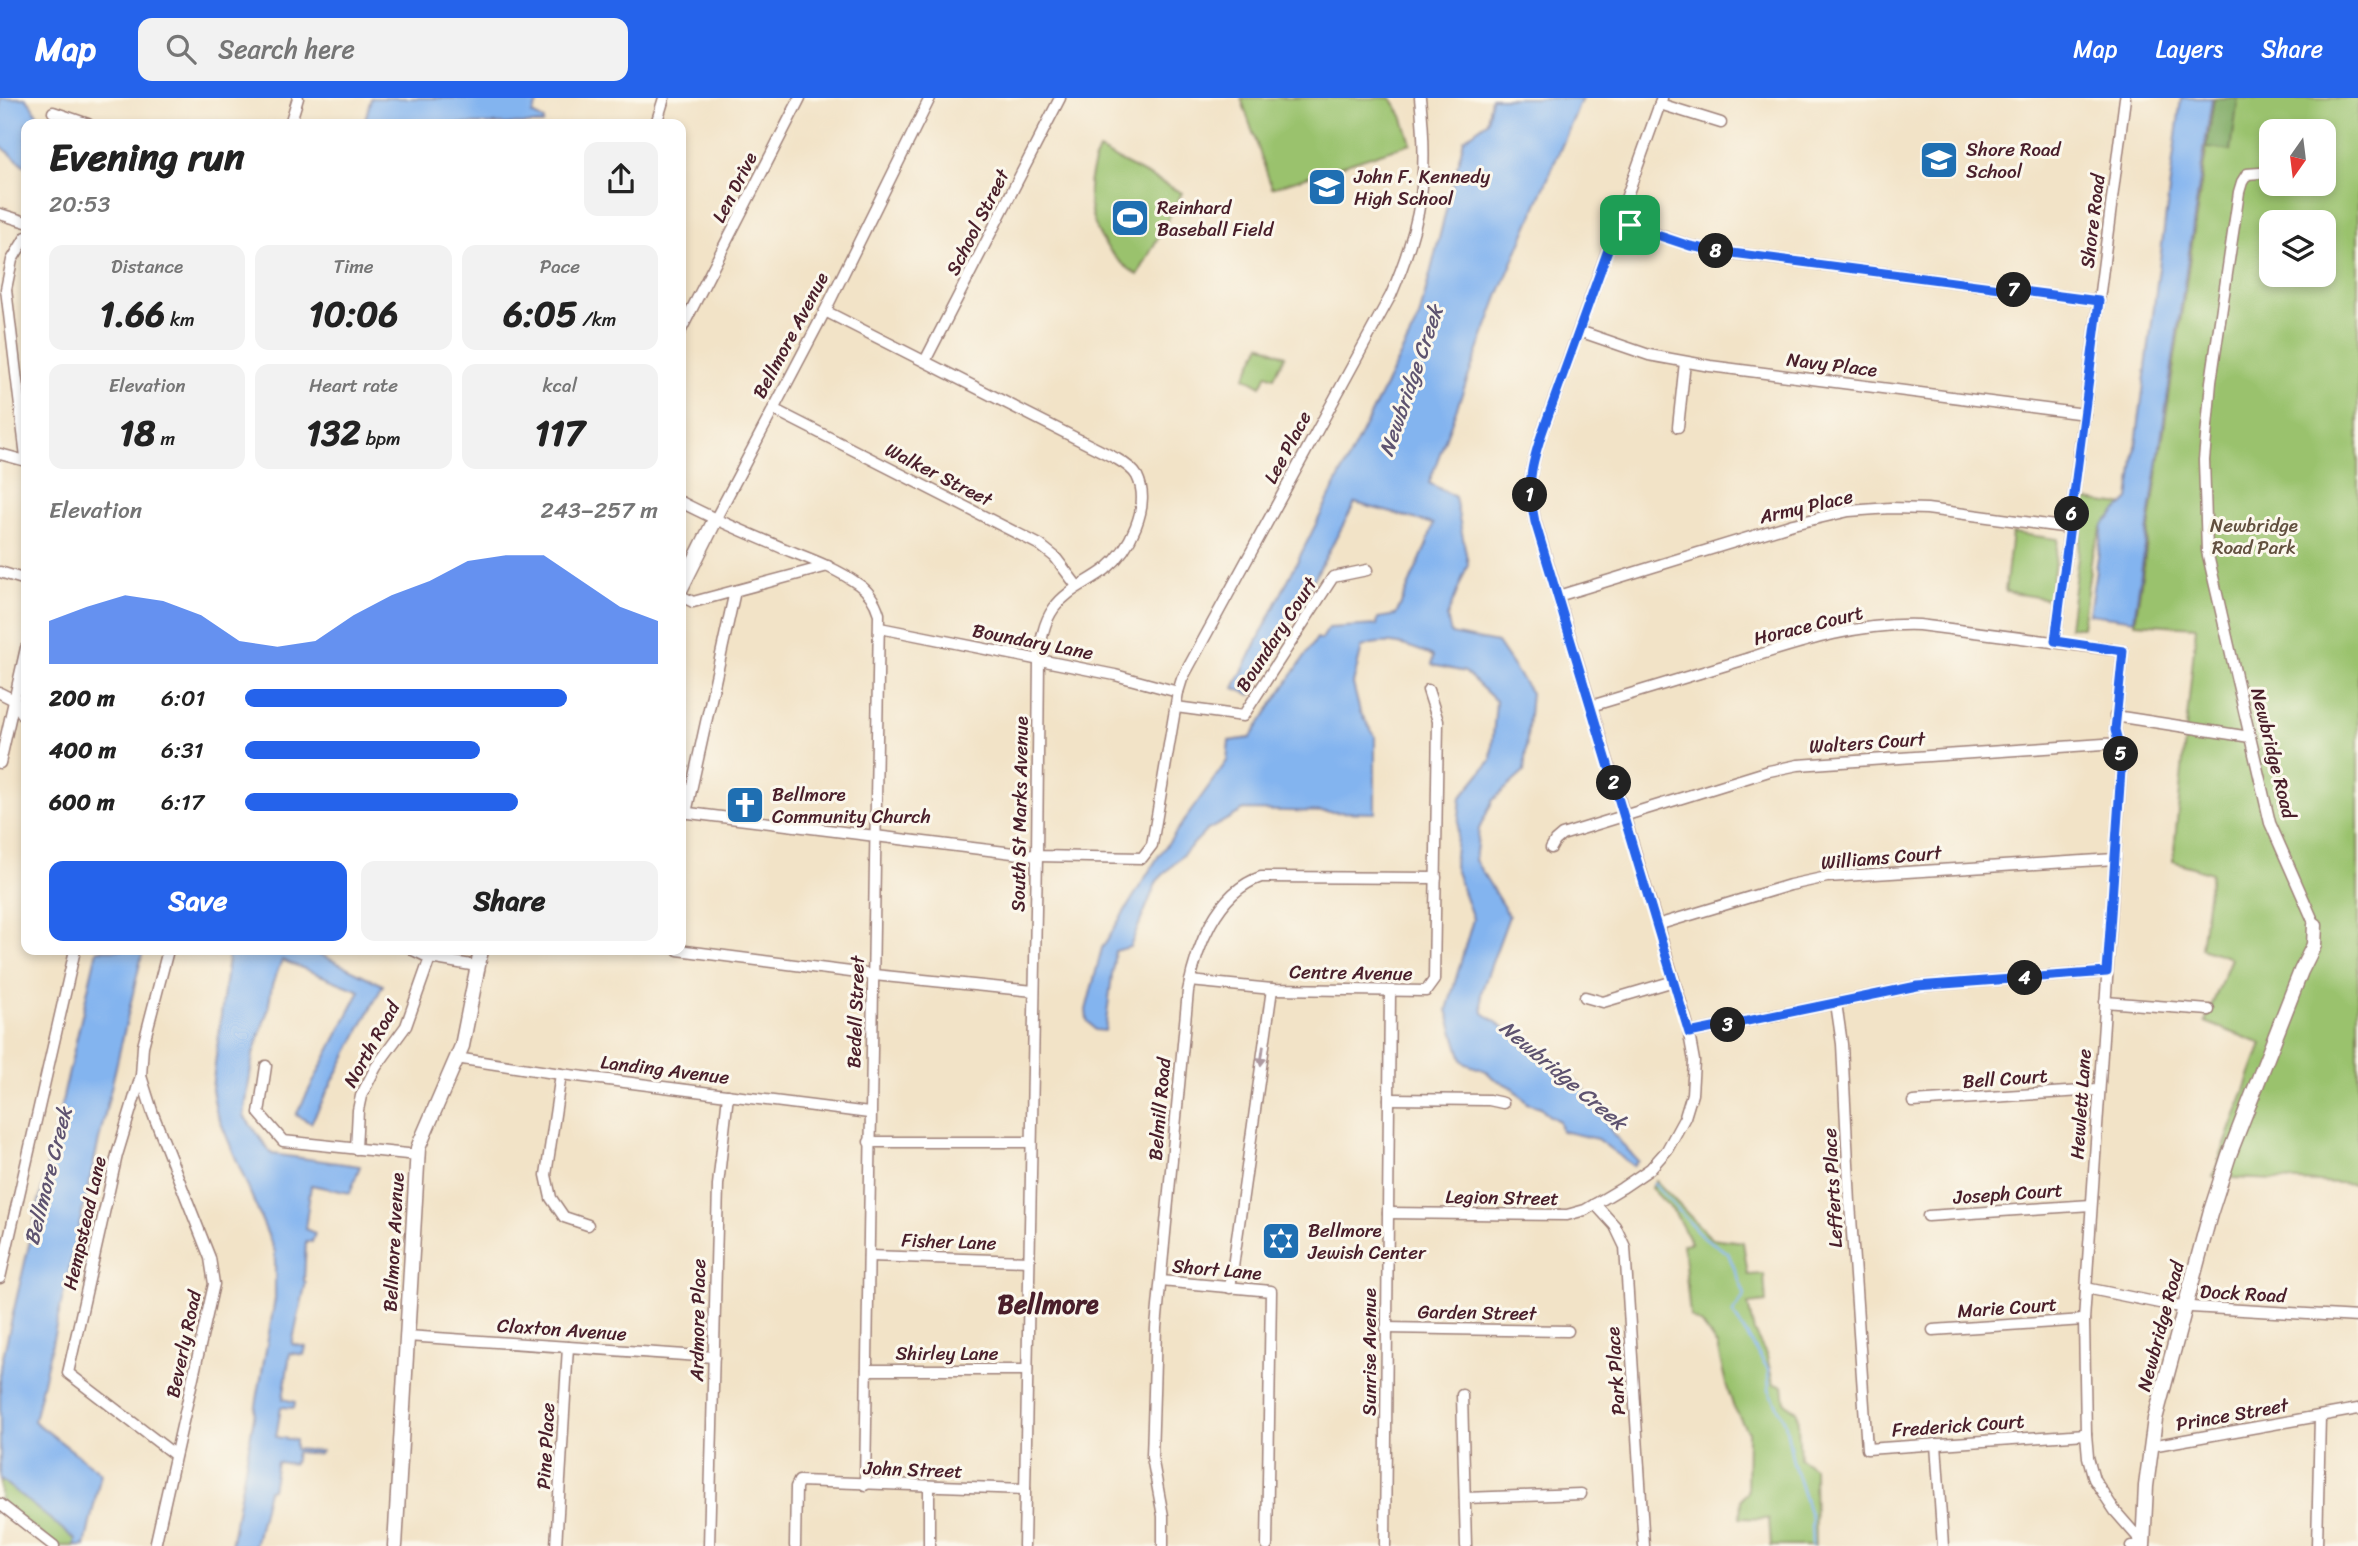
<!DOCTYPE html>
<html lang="en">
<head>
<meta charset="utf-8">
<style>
	body { margin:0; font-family:Sriracha,sans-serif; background:#f2f2f2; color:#222; height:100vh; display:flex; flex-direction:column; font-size:26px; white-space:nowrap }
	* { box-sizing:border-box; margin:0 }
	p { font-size:23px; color:#767676 }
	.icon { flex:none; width:38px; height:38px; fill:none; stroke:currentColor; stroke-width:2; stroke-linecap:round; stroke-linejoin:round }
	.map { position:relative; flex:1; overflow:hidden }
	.side { position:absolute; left:21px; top:21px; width:665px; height:836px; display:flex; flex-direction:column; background:#fff; border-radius:14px; box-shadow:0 4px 10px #0003 }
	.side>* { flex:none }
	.needle { width:46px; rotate:194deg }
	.tools { position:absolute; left:2259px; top:21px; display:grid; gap:14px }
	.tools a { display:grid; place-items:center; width:77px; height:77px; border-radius:14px; background:#fff; box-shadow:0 4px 10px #0003; font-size:35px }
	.pin { position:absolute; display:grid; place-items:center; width:60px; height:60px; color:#fff; margin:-30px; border-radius:14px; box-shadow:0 4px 10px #0006 }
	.km { position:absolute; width:35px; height:35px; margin:-18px; border-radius:50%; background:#222; color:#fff; font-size:19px; line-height:35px; text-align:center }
	.round { display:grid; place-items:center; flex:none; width:74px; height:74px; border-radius:14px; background:#f2f2f2 }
	.overview { display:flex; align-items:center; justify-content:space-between; height:119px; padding:0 28px }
	h1 { font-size:38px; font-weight:800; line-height:52px }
	.metrics { display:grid; grid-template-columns:repeat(3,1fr); gap:10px; height:119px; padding:7px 28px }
	.metrics div { display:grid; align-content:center; border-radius:14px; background:#f2f2f2; text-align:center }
	.metrics b { font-size:35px; font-weight:800 }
	.metrics small { font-size:19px; font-weight:400 }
	.metrics p { font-size:19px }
	.chart { height:196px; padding:14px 28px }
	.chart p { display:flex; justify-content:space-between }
	.chart svg { width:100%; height:126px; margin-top:7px; fill:#2563eb; opacity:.7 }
	.cta { display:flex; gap:14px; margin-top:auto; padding:14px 28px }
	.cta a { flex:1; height:80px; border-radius:14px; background:#2563eb; color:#fff; font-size:28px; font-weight:800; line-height:80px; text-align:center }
	.cta a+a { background:#f2f2f2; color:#222 }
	ul { padding:0 28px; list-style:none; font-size:23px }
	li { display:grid; grid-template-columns:112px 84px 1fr; align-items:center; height:52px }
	li i { height:18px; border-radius:9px; background:#2563eb }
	header { display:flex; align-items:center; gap:42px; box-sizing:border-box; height:98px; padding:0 35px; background:#2563eb; color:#fff }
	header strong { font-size:33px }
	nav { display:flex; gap:38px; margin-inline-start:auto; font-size:24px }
	.search { width:490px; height:63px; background:#f2f2f2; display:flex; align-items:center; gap:18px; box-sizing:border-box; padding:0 24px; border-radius:14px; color:#767676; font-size:26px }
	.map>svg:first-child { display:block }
	.green { fill:#9ac26d; stroke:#72704c; stroke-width:2; fill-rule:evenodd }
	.forest { fill:#7ba860; stroke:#626446; stroke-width:2 }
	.water { fill:#83b4ef; stroke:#666a8d; stroke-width:2 }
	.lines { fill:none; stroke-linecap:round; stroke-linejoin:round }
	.stream { stroke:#83b4ef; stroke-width:2.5 }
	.minor-casing { stroke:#9e8179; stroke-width:13 }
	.tertiary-casing { stroke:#9e8179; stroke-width:17 }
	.minor { stroke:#fff; stroke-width:10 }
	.tertiary { stroke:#fff; stroke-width:14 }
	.oneway { fill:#ae9aa0 }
	.route-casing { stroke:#fff; stroke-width:14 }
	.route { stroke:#2563eb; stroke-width:9 }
	.labels { text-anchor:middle; stroke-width:6; stroke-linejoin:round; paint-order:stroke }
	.poi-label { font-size:19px; fill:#4a1f2b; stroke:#fbf7ec; text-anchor:start }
	.street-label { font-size:19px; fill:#4a1f2b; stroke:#fbf7ec }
	.park-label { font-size:19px; fill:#62503f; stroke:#fbf7ec }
	.water-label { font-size:21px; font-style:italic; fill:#5e5370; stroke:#fbf7ec }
	.district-label { font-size:26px; font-weight:bold; fill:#4a1f2b; stroke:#fbf7ec }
</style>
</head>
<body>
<header>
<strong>Map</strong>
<div class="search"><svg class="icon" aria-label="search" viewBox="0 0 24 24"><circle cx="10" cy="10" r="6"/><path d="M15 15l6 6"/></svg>Search here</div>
<nav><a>Map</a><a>Layers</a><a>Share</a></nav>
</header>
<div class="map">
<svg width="2358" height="1448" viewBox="0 0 2358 1448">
	<rect width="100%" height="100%" fill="#fbf7ec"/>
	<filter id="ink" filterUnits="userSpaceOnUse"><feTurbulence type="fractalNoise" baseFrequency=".0143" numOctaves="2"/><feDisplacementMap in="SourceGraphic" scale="14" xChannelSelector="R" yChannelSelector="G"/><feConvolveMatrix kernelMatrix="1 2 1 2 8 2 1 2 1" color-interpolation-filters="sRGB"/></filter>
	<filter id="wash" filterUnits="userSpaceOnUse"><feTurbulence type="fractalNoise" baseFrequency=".00686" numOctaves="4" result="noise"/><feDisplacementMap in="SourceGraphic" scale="28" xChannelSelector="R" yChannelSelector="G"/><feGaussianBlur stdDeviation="1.57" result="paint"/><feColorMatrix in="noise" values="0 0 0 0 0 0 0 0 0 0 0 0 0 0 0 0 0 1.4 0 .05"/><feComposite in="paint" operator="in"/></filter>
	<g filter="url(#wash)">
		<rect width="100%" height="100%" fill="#f2e3c7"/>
		<g class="green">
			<path d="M1241,0H1391L1402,18L1411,45L1272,90Z"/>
			<path d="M2214,0H2358V1086L2213,1079L2262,946L2205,924L2231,860L2201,850L2211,775L2173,763L2196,529L2135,525ZM2272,33H2324V86H2272ZM2272,124H2324V177H2272Z"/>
			<path d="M1099,52L1182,95L1138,177C1094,150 1076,100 1099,52Z"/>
			<path d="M1261,246L1285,258L1274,279L1267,276L1261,288L1245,279Z"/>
			<path d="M2085,402L2123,407L2103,427L2092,457L2082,529H2069Z"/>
			<path d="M2012,435L2058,441L2050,501L2005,494Z"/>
			<path d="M1656,1083L1711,1140L1743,1144L1748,1177L1764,1176L1766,1204L1748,1206L1754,1234L1767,1258L1773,1286L1783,1288L1785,1305L1797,1313L1800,1360L1814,1370L1815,1448H1771L1769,1421L1740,1420L1741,1401L1747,1394L1748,1335L1733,1307L1726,1286L1717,1248L1702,1226L1690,1219L1683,1146L1691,1145L1675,1115L1651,1090Z"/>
			<path d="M0,1381L77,1442L75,1448H56L0,1404Z"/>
		</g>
		<path class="forest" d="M2214,0H2238L2231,53L2207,50Z"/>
		<g class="water">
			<path d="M0,0H25L30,5L43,26H26V69L0,47Z"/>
			<path d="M371,0H540L532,16L544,22L543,26H364Z"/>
			<path d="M1491,0H1582L1499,196L1429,385L1455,399L1468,466L1447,519L1451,536L1497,545L1531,595L1524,674L1493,702L1479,731L1475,762L1509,818L1481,895L1483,915L1517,938L1521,936L1583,989L1614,1037L1638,1063L1633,1068L1597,1041L1561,1033L1559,1023L1548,1017L1541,1009L1527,1005L1513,990L1493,980L1486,973L1466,966L1462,962L1447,912L1473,821L1454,768L1461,699L1491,662L1496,603L1465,574L1432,567L1433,558C1410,548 1387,539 1362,549L1353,586L1360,614L1375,638V715L1244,712L1206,733L1157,783L1130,849L1115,853L1105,933L1095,932L1087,922L1086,912L1102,850L1158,759L1227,663L1229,643L1250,640L1317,540L1321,542L1329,530L1377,527L1378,520L1396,517L1427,446L1433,426L1355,405L1251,597L1234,590L1419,220L1464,41L1487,24Z"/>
			<path d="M2181,0H2212L2134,522L2089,516L2103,427L2129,401Z"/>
			<path d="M97,852H143L34,1323L101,1375L85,1448H75L76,1442L0,1381V1272Z"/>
			<path d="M229,852H311L383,887L311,1025L296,1017L360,893L282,862L272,887L268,912L253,957L244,1018L272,1056L360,1068L350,1095L311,1087L305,1131L315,1135L312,1144L306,1143L304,1183L306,1184L292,1246L306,1249L304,1257L290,1255L283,1301L295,1304L294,1310L281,1309L276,1339L295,1342V1351L321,1353L319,1356L296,1354L294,1366L277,1364L272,1391L268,1392L255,1448H231L275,1201V1154L216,1013L212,991Z"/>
		</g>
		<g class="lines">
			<path class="stream" d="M1654,1086L1702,1138L1728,1155L1745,1197L1733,1215L1768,1271L1769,1291L1785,1324L1793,1364L1811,1420L1812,1448"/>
		</g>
	</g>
	<g filter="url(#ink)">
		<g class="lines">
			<g class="minor-casing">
				<g id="minor">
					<path d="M1660,6L1721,25"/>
					<path d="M53,14L88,26"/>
					<path d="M290,26L298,0"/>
					<path d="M656,26L664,0"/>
					<path d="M2272,74L2247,76L2242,84L2239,94L2211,284L2204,362L2207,453L2270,725L2315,827"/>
					<path d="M0,116L26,124"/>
					<path d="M1618,123L1690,148L1716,153L2099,203"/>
					<path d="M26,139L12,162L6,191L26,359"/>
					<path d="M825,213L1117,361C1124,365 1133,371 1137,378C1152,408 1129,452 1106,471C1088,485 1068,491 1054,510C1043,525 1041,543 1039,561L1037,758L1024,1448"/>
					<path d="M681,232L800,0"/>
					<path d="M1579,233L1649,257L1710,268L2085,316"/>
					<path d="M925,263L1060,0"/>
					<path d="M773,311L1040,447L1055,459L1077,488"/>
					<path d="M1678,329L1685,264"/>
					<path d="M0,356L26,363"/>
					<path d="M681,404C715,422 750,436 785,451C810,461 836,470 858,486C869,493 875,503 879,516L865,1387"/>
					<path d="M715,422L825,213L930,0"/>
					<path d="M0,474L26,482"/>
					<path d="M681,498L693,504L828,468"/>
					<path d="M1558,498L1793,426L1849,413L1890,410L1927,411L2070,430"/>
					<path d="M880,530L1115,577L1178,594"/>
					<path d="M2055,543L2125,0"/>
					<path d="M0,595L14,602L26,622"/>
					<path d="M1591,608C1643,592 1694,577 1746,561C1803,543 1858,525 1919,527L2123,553L2115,632L2122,658L2084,1222L2086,1336L2088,1359L2094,1381L2115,1413L2143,1445L2131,1448"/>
					<path d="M1176,609L1243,618L1333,479L1367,472"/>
					<path d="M2115,618L2250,639"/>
					<path d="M0,665L26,550"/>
					<path d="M681,714L1037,758L1142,760L1152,747L1178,594L1182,581L1391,197C1422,124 1429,79 1420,0"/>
					<path d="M686,715L735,493"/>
					<path d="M1551,750L1555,743L1562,737L1769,673L1798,667L2118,645"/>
					<path d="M1657,827L1790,787L1827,779L2115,761"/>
					<path d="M168,852L143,948L141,978L117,1057L68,1275L175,1357"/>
					<path d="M413,852L430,860L477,868"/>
					<path d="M678,852L874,877L1034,893"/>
					<path d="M1190,883L1272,891L1426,893L1434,882L1438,623L1428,592"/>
					<path d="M1585,899L1603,904L1674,883"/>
					<path d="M2105,904L2209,912"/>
					<path d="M1836,905L1842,946L1850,1105L1867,1351L2086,1336"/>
					<path d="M1689,935L1917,888L2107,874"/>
					<path d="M456,960L561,976L869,1015"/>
					<path d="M266,968L259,1015L283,1043L417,1057"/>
					<path d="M561,976L546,1077L551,1100L564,1119L588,1127"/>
					<path d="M141,978L153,1016L210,1160L214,1186L155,1448"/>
					<path d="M1389,1001L1489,1002L1503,1005"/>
					<path d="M1913,1004L2098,992"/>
					<path d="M869,1044H1031"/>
					<path d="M356,1051L358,1012L361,998L376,969L406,928L430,860"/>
					<path d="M1595,1106L1615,1128L1625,1149L1644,1448"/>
					<path d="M1388,1115L1567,1117L1585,1112L1622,1090L1650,1071L1667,1052L1685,1019L1692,996L1694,963L1687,925L1535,423C1527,385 1530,371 1542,335L1662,0"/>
					<path d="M1928,1118L2091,1107"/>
					<path d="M869,1158L1029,1163"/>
					<path d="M0,1180L75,852"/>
					<path d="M1161,1183L1271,1193L1267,1448"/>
					<path d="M1230,1190L1272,891"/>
					<path d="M2086,1190L2174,1208L2358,1219"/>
					<path d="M1386,1230L1568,1233"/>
					<path d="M1933,1232L2084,1222"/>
					<path d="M407,1238L714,1259"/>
					<path d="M867,1272H1027"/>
					<path d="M1462,1297L1466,1448"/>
					<path d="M1936,1346L1943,1448"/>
					<path d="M2151,1348L2358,1311"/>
					<path d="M1465,1400L1581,1396"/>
					<path d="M0,1406L54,1448"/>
					<path d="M556,1448L568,1249"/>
					<path d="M709,1448L718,1087L728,997"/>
					<path d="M795,1448L796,1389L799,1383L1025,1391"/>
					<path d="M929,1448V1390"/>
					<path d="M1163,1448V1418L1152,1359L1156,1230L1188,893C1196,851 1216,794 1261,779L1436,780"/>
					<path d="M1385,1448L1390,893"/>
					<path d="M2317,1448L2320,1318"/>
				</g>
			</g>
			<g class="tertiary-casing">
				<g id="tertiary">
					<path d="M681,490L715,422"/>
					<path d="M395,1448L418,1050L462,948L481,852"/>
					<path d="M2143,1448L2146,1388L2155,1321L2210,1116L2229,1057L2301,873L2314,847L2315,827"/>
				</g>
			</g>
			<use href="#minor" class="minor"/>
			<use href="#tertiary" class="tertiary"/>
		</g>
		<defs><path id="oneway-solid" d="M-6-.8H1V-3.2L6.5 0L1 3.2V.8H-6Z" transform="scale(1.75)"/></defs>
		<use class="oneway" href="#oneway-solid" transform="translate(1262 958) rotate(98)"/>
	</g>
	<g class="lines" filter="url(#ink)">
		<g class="route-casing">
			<path id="route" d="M1618,124L1690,148L1717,153L2099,203L2055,543L2123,553L2115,632L2122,658L2107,874L1917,888L1689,935L1535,424C1527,386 1530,371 1542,335Z"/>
		</g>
		<use href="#route" class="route"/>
	</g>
	<defs>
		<g id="school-square" transform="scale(2.0125)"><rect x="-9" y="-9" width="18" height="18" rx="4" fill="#1f6fb2" stroke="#fbf7ec"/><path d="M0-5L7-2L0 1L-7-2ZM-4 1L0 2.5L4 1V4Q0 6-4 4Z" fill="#fff"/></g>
		<g id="stadium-square" transform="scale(2.0125)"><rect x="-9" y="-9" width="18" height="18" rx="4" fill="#1f6fb2" stroke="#fbf7ec"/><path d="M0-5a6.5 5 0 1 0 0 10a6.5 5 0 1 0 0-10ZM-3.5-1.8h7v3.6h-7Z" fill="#fff"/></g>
		<g id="church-square" transform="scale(2.0125)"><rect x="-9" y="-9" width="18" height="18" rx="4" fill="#1f6fb2" stroke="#fbf7ec"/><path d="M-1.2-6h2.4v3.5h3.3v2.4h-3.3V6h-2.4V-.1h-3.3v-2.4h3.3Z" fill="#fff"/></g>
		<g id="synagogue-square" transform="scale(2.0125)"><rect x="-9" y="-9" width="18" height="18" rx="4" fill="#1f6fb2" stroke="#fbf7ec"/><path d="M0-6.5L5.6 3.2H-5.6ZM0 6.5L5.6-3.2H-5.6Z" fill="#fff"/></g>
	</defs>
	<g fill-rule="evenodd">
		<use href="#school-square" x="1939" y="62"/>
		<use href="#school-square" x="1327" y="89"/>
		<use href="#stadium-square" x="1130" y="120"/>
		<use href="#church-square" x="745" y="707"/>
		<use href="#synagogue-square" x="1281" y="1143"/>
	</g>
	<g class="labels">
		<g class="poi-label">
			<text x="1966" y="58">Shore Road<tspan x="1966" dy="22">School</tspan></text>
			<text x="1354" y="85">John F. Kennedy<tspan x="1354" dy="22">High School</tspan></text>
			<text x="1157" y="116">Reinhard<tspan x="1157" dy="22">Baseball Field</tspan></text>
			<text x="772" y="703">Bellmore<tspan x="772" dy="22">Community Church</tspan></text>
			<text x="1308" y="1139">Bellmore<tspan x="1308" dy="22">Jewish Center</tspan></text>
		</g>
		<g class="street-label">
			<text transform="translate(734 89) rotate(-63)" y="7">Len Drive</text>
			<text transform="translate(2092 123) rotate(-83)" y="7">Shore Road</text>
			<text transform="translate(977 124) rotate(-63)" y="7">School Street</text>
			<text transform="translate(790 237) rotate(-62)" y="7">Bellmore Avenue</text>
			<text transform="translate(1832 266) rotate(7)" y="7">Navy Place</text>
			<text transform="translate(1287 349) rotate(-62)" y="7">Lee Place</text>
			<text transform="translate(939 376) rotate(27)" y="7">Walker Street</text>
			<text transform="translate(1806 408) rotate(-13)" y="7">Army Place</text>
			<text transform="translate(1808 527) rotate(-14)" y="7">Horace Court</text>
			<text transform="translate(1276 536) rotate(-57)" y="7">Boundary Court</text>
			<text transform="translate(1033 543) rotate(11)" y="7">Boundary Lane</text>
			<text transform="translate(1867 644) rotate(-4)" y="7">Walters Court</text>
			<text transform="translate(2274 655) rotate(76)" y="7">Newbridge Road</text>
			<text transform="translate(1019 716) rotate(-89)" y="7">South St Marks Avenue</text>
			<text transform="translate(1881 759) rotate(-5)" y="7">Williams Court</text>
			<text transform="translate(1351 874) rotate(1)" y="7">Centre Avenue</text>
			<text transform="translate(855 914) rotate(-88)" y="7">Bedell Street</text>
			<text transform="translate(371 946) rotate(-61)" y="7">North Road</text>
			<text transform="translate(665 971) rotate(7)" y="7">Landing Avenue</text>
			<text transform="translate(2005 980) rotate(-4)" y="7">Bell Court</text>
			<text transform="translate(2080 1006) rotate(-86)" y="7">Hewlett Lane</text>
			<text transform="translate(1159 1011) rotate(-85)" y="7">Belmill Road</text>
			<text transform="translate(1832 1090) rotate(-93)" y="7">Lefferts Place</text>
			<text transform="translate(2008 1095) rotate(-4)" y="7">Joseph Court</text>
			<text transform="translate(1502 1099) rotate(1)" y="7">Legion Street</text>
			<text transform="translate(84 1125) rotate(-77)" y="7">Hempstead Lane</text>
			<text transform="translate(949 1143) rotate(2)" y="7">Fisher Lane</text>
			<text transform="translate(393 1144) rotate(-87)" y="7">Bellmore Avenue</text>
			<text transform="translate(1217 1171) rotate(5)" y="7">Short Lane</text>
			<text transform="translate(2243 1195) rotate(3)" y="7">Dock Road</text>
			<text transform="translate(2007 1209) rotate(-4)" y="7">Marie Court</text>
			<text transform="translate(1477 1214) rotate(1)" y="7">Garden Street</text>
			<text transform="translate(697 1222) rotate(-89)" y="7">Ardmore Place</text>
			<text transform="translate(2160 1228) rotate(-75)" y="7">Newbridge Road</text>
			<text transform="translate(562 1231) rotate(4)" y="7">Claxton Avenue</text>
			<text transform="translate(183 1246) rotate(-78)" y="7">Beverly Road</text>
			<text transform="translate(1369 1254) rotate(-90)" y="7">Sunrise Avenue</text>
			<text x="947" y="1262">Shirley Lane</text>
			<text transform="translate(1615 1273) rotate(-94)" y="7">Park Place</text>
			<text transform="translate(2232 1316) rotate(-10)" y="7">Prince Street</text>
			<text transform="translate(1958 1327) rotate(-4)" y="7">Frederick Court</text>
			<text transform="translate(545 1348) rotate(-87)" y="7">Pine Place</text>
			<text transform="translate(913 1371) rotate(2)" y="7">John Street</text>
		</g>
		<g class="park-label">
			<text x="2254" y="434">Newbridge<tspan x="2254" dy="22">Road Park</tspan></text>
		</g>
		<g class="water-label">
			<text transform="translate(1411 283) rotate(-71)" y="7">Newbridge Creek</text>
			<text transform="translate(1563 977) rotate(40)" y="7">Newbridge Creek</text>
			<text transform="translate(48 1078) rotate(-76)" y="7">Bellmore Creek</text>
		</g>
		<g class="district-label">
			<text x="1048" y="1215">Bellmore</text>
		</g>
	</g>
</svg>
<div class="tools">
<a><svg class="needle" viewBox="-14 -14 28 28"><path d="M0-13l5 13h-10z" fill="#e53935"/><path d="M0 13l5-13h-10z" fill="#767676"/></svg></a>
<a><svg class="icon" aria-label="layers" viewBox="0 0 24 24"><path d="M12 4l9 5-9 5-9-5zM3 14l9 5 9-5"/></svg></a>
</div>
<div class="pin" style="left:1630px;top:127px;background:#1e9e55"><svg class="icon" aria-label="arrive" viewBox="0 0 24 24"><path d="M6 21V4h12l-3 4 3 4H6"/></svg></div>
<b class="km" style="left:1530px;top:397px">1</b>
<b class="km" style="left:1614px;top:685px">2</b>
<b class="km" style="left:1728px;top:927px">3</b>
<b class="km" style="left:2025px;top:880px">4</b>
<b class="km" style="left:2121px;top:656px">5</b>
<b class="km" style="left:2072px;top:416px">6</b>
<b class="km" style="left:2014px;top:192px">7</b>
<b class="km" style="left:1716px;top:153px">8</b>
<section class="side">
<div class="overview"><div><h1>Evening run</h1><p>20:53</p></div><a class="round"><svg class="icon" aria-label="share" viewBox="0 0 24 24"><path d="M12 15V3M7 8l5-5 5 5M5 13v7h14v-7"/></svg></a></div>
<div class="metrics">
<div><p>Distance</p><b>1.66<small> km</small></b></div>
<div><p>Time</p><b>10:06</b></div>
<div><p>Pace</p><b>6:05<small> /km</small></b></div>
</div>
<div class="metrics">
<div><p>Elevation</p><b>18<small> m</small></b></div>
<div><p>Heart rate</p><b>132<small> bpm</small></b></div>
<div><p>kcal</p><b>117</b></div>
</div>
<div class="chart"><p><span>Elevation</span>243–257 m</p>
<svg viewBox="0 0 160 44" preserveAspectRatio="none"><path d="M0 44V29L10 24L20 20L30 22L40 27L50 36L60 38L70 36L80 27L90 20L100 15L110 8L120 6L130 6L140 15L150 24L160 29V44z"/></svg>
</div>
<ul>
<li><b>200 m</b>6:01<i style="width:78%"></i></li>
<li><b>400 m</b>6:31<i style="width:57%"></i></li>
<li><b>600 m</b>6:17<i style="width:66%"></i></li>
</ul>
<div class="cta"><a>Save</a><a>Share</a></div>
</section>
</div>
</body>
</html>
